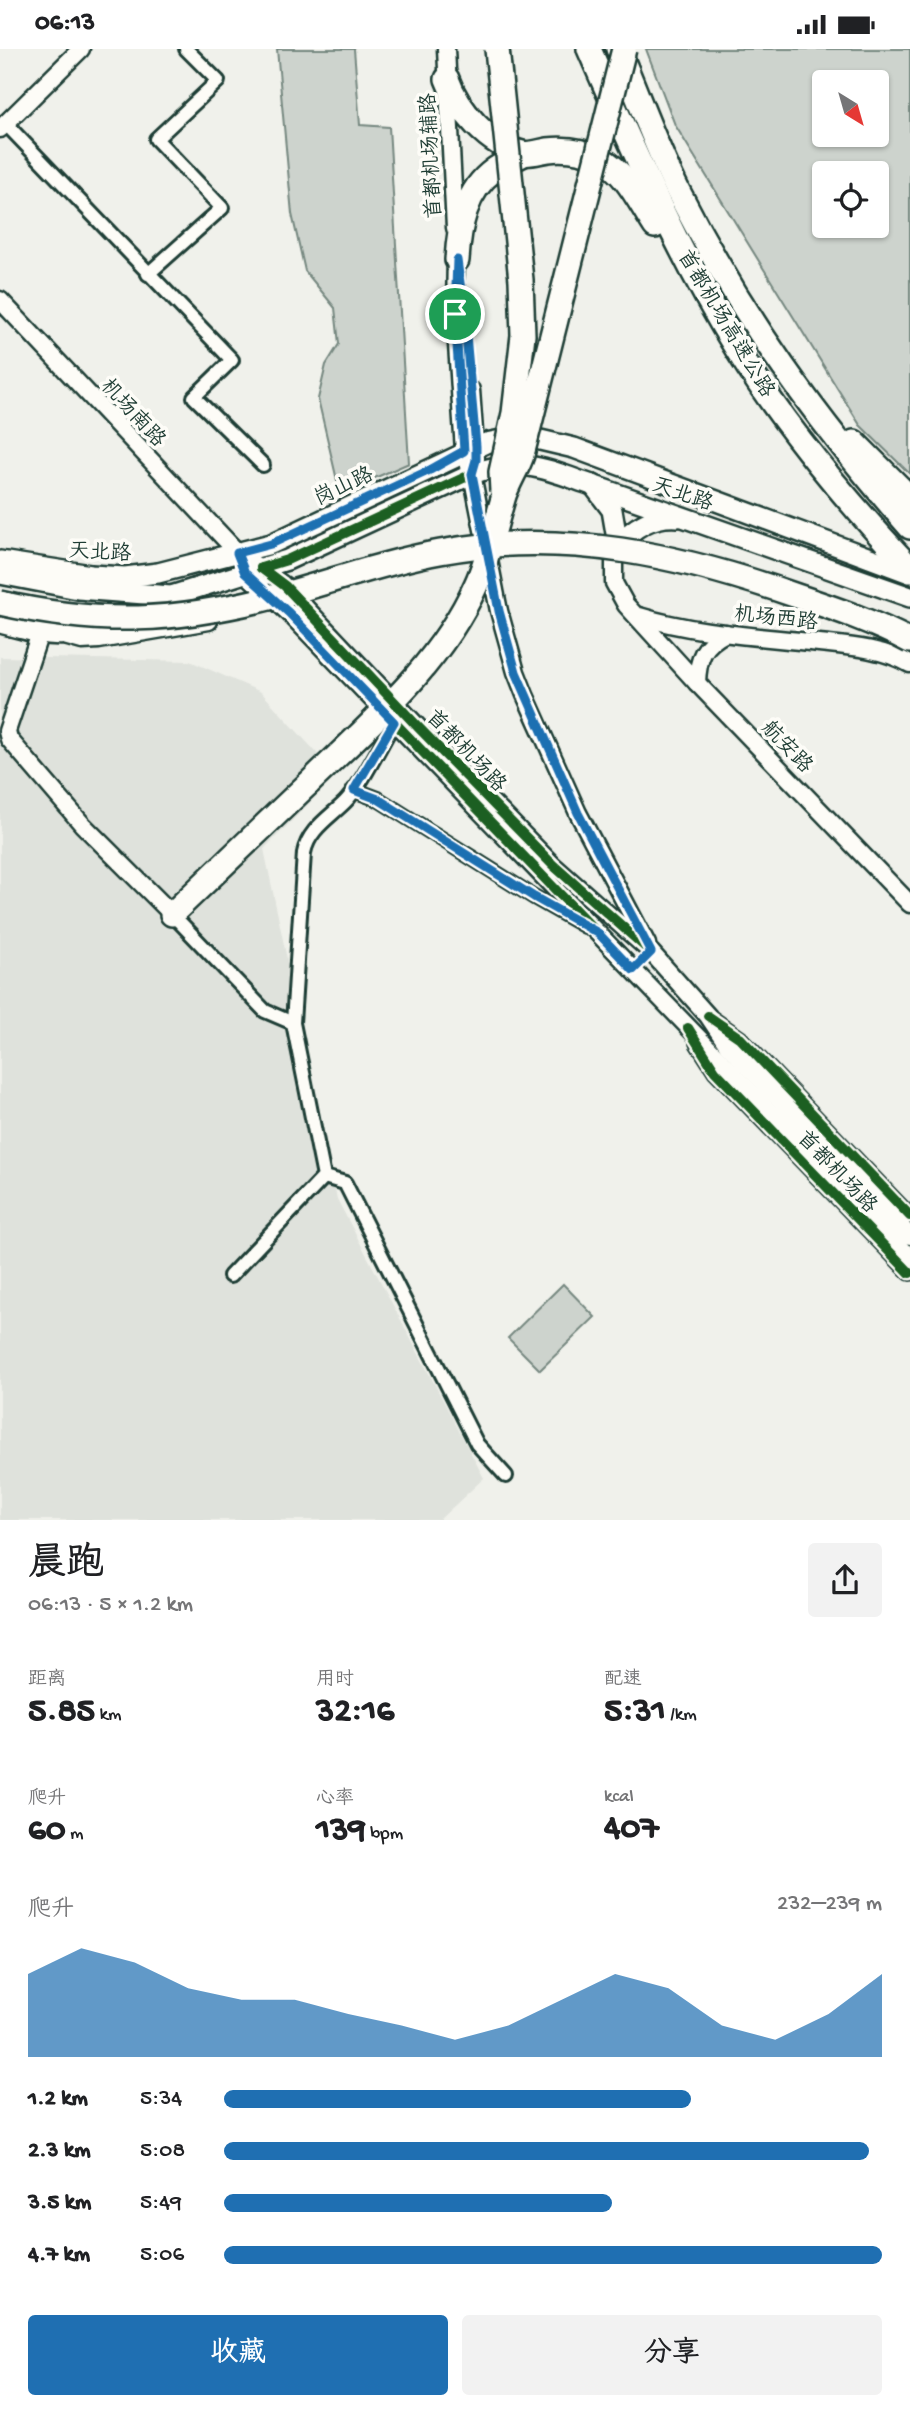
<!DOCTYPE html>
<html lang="zh">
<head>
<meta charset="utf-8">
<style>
	body { margin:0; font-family:"Gochi Hand","LXGW WenKai TC",sans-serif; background:#f2f2f2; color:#202124; height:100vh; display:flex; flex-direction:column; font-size:26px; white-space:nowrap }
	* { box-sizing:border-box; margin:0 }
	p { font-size:23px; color:#757577 }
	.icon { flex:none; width:38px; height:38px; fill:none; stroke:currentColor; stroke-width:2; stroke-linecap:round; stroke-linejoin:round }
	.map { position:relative; height:1471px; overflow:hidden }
	.drawer { display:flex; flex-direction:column; background:#fff; flex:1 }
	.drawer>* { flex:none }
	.needle { width:46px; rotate:143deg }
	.tools { position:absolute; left:812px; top:21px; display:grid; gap:14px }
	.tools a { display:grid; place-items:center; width:77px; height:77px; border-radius:7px; background:#fff; box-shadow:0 2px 5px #0004; font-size:35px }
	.pin { position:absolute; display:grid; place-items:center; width:60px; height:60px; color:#fff; margin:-30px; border:4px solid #fff; border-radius:50%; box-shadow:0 2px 7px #0007 }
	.round { display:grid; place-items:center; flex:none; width:74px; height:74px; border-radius:7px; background:#f2f2f2 }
	.overview { display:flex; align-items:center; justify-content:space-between; height:119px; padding:0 28px }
	h1 { font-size:38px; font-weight:700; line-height:52px }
	.stats { display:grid; grid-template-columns:repeat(3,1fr); gap:10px; height:119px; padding:7px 28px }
	.stats div { display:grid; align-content:center }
	.stats b { font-size:35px; font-weight:700 }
	.stats small { font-size:19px; font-weight:400 }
	.stats p { font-size:19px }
	.chart { height:196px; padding:14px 28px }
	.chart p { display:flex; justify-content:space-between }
	.chart svg { width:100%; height:126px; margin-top:7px; fill:#1f6fb2; opacity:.7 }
	.cta { display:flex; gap:14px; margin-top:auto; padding:14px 28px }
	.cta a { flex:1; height:80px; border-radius:7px; background:#1f6fb2; color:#fff; font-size:28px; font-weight:700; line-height:80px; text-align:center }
	.cta a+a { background:#f2f2f2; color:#202124 }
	ul { padding:0 28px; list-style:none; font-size:23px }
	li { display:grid; grid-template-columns:112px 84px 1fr; align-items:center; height:52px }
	li i { height:18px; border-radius:9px; background:#1f6fb2 }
	.status { display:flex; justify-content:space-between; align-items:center; height:49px; padding:0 35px; background:#fff; direction:ltr }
	.status svg { height:19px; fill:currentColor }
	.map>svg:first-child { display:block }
	.built { fill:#dfe2dc }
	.green { fill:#cdd3cd; stroke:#768880; stroke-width:2; fill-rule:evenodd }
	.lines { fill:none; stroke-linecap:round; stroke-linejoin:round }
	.minor-casing { stroke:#1f3d34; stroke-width:18 }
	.tertiary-casing { stroke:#1f3d34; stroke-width:21 }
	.primary-casing { stroke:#1f3d34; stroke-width:24 }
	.motorway-casing { stroke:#1f3d34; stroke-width:28 }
	.minor { stroke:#fdfcf7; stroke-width:12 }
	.tertiary { stroke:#fdfcf7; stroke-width:16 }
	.primary { stroke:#fdfcf7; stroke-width:19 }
	.motorway { stroke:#fdfcf7; stroke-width:23 }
	.motorway-bridge-casing { stroke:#1f3d34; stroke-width:28; stroke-linecap:butt }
	.motorway-bridge { stroke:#fdfcf7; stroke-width:23 }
	.cycleway-casing { stroke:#fdfcf7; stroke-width:15 }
	.cycleway { stroke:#1b5e20; stroke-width:10 }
	.route-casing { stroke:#fff; stroke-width:14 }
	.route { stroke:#1f6fb2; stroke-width:9 }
	.labels { text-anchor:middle; stroke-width:7; stroke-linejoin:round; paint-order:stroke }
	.street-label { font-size:21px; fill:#1f3d34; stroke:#fdfcf7 }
</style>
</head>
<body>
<div class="status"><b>06:13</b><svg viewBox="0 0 49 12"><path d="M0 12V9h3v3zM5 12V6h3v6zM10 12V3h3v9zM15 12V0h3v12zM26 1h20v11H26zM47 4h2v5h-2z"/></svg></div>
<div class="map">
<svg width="910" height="1471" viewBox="0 0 910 1471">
	<rect width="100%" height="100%" fill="#f0f1eb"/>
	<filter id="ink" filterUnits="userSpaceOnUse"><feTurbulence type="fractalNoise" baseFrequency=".0143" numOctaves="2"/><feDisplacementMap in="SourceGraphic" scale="14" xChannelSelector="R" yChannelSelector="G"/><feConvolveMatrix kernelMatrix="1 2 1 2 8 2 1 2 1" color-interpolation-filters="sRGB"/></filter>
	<g filter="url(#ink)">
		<path class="built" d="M0,608L190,612L261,643L337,726L264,800L337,1150L484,1429L439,1471H0Z"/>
		<g class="green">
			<path d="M277,0H354L360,76L389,78L409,414L340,444L318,350L326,316L339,295L335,259L305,222L292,165Z"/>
			<path d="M646,0H910V425L860,376L675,76ZM824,33H877V86H824ZM824,124H877V177H824Z"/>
			<path d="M563,1235L595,1268L540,1321L508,1289Z"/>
		</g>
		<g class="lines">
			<g class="minor-casing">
				<g id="minor">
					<path d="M5,74L232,311L194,348L263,416"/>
					<path d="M148,225L222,159L156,90L218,32L186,0"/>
					<path d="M354,741L378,750L534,848L585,877"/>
					<path d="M172,865L265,962L293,974"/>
					<path d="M713,970L740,989L910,1167"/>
					<path d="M697,994L715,1022L910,1224"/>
					<path d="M324,1128L345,1134L477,1395L506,1427"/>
					<path d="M230,1227L324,1128L293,974L304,804C308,781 329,769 345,753C361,737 381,695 394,673"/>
				</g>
			</g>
			<g class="tertiary-casing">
				<g id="tertiary">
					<path d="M446,0L455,179"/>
					<path d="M0,80L81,0"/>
					<path d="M456,201L455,265L464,402L472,425L499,562L516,623L525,646L578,764L647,895"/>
					<path d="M0,251L238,504L285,537L419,679L553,816L651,903L708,967L728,997L910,1187"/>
					<path d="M471,341L476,410"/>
					<path d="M618,496L614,512V534L626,556L697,634L910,855"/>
					<path d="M242,516L245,524L289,564L910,1208"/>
					<path d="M639,567C694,584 753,587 810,593C844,597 880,598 910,615"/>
					<path d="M40,584L7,682L9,690L82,775L172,865"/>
					<path d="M64,587L82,592L99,591L209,572"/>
					<path d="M697,634C698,608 703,596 726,584"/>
				</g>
			</g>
			<g class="primary-casing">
				<g id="primary">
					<path d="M593,436L612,461L618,496"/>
					<path d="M618,496C633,478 654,466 678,468"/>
					<path d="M0,512L91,526L125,528L158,524L271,495L486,394L501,391L536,390L574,399L910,524"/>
					<path d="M0,525L78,540L171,547L287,511L472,425C521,407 545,420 592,436L910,548"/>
					<path d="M0,574C54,588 61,593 113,569"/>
				</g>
			</g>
			<g class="motorway-casing">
				<g id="motorway">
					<path d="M589,0C634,103 679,206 738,302C786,380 847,452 910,519"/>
					<path d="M618,0C638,47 655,96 678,142C742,268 817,372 910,478"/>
					<path d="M447,30C458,61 488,96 522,104C530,106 540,102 548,101C566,99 585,102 601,110C627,124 639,153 655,177"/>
					<path d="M457,211C459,178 465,142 494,121C503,114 514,111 523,105"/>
					<path d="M854,393L910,449"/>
					<path d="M172,865L309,734"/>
				</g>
			</g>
			<use href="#minor" class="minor"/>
			<use href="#tertiary" class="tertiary"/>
			<use href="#primary" class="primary"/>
			<use href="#motorway" class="motorway"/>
			<g class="motorway-bridge-casing">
				<g id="motorway-bridge">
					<path d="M497,0L521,231L523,286L514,364L501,423L502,442"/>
					<path d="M0,554C102,577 176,573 277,547C331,533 384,513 440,503C562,480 681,506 797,547C836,560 874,573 910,592"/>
					<path d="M309,734C371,674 440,616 476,536C489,508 494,479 503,450C507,435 517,421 522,406L624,0"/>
				</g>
			</g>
			<use href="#motorway-bridge" class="motorway-bridge"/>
			<g class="cycleway-casing">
				<g id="cycleway">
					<path d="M238,504L271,495L430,421L464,402"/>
					<path d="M261,519L285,537L419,679L553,816L651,903"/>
					<path d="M261,519L287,511L472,425"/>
					<path d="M245,524L289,564L633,921"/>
					<path d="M708,967L740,989L910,1167"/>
					<path d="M688,979L715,1022L910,1224"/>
				</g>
			</g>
			<use href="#cycleway" class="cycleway"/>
		</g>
	</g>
	<g class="lines" filter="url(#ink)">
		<g class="route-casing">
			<path id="route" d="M457,211L464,264L476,397V411L472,425L499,562L516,623L578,764L651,903L633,921L598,884L534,848L378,750L354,741L394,673L289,564L245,524L237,504L271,495L430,421L464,402L455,265Z"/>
		</g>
		<use href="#route" class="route"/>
	</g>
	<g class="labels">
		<g class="street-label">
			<text transform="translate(430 107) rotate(-93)" y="7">首都机场辅路</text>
			<text transform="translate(727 274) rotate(59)" y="7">首都机场高速公路</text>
			<text transform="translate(134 363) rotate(47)" y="7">机场南路</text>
			<text transform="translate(343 436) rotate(-25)" y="7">岗山路</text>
			<text transform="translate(683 444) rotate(19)" y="7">天北路</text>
			<text transform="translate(100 502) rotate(3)" y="7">天北路</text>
			<text transform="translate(776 568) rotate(6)" y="7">机场西路</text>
			<text transform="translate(788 697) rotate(46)" y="7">航安路</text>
			<text transform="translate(467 701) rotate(46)" y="7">首都机场路</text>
			<text transform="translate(838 1122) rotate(46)" y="7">首都机场路</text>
		</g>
	</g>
</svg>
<div class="tools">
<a><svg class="needle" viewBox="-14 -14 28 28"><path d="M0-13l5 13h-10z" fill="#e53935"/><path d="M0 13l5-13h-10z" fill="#757577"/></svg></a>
<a><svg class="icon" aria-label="locate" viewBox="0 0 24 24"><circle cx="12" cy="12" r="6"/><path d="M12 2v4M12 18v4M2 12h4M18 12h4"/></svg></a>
</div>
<div class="pin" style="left:455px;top:265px;background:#1e9e55"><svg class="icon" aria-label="arrive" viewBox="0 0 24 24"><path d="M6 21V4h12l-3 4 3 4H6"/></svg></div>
</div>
<section class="drawer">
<div class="overview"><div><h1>晨跑</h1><p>06:13 · 5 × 1.2 km</p></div><a class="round"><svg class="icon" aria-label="share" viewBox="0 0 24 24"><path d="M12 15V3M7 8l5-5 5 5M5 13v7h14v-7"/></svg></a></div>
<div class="stats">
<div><p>距离</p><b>5.85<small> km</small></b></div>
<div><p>用时</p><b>32:16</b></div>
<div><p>配速</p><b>5:31<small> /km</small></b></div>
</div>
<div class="stats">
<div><p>爬升</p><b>60<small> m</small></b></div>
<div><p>心率</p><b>139<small> bpm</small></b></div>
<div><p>kcal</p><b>407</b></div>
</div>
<div class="chart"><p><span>爬升</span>232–239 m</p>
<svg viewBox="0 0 160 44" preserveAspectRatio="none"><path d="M0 44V15L10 6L20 11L30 20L40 24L50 24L60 29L70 33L80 38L90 33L100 24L110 15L120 20L130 33L140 38L150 29L160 15V44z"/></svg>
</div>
<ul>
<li><b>1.2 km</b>5:34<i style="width:71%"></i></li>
<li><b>2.3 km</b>5:08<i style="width:98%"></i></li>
<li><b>3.5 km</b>5:49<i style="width:59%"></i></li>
<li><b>4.7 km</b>5:06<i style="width:100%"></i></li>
</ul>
<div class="cta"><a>收藏</a><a>分享</a></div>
</section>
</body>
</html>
